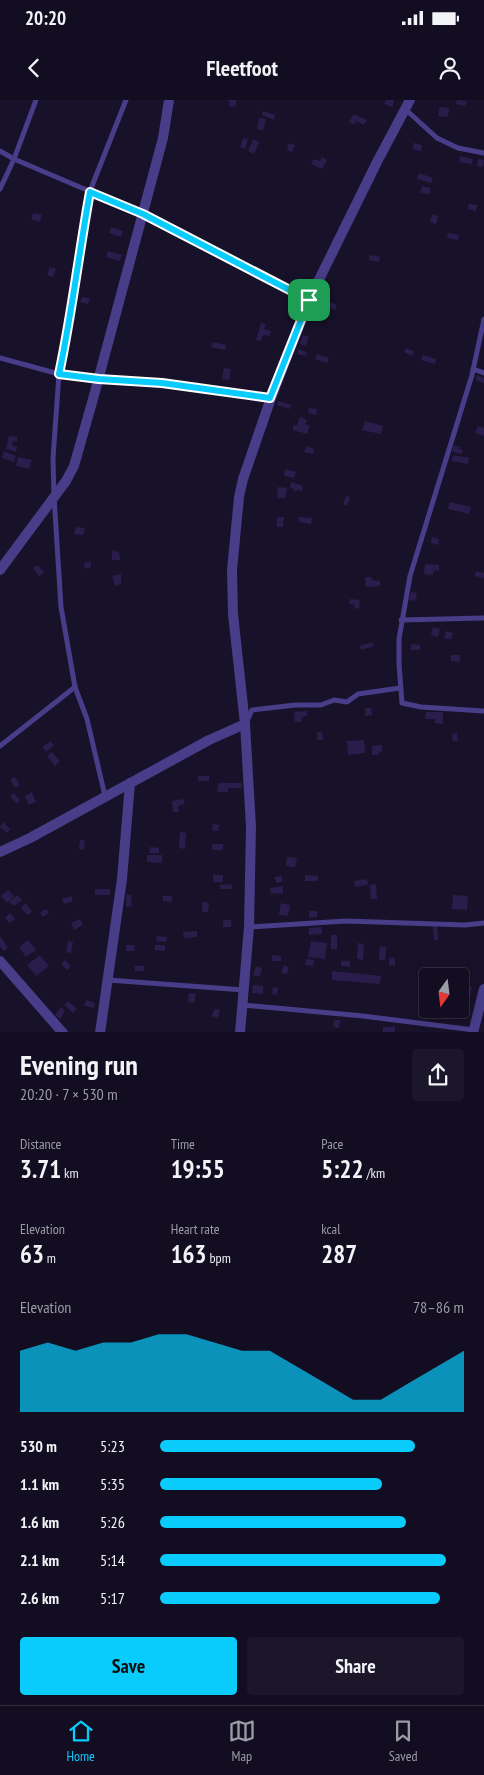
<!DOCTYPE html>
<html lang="en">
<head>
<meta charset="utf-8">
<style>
	body { margin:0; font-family:"PT Sans Narrow",sans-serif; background:#1b1629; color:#f1f3f6; height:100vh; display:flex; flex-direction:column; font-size:19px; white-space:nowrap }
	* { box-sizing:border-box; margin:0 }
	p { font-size:16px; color:#9c9ca5 }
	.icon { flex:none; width:28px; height:28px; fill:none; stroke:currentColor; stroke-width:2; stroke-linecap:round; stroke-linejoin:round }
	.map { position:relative; height:932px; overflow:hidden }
	.sheet { display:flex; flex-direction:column; background:#120d20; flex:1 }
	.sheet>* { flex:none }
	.needle { width:32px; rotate:194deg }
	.controls { position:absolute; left:419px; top:868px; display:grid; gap:10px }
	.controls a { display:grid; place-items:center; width:50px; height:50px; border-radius:5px; background:#120d20; box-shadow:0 2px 12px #0003,0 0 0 1px #312d3e; font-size:25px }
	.pin { position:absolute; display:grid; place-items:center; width:42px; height:42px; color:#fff; margin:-21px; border-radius:10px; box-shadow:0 2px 8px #0006 }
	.round { display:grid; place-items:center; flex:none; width:52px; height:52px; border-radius:5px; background:#1b1629 }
	.head { display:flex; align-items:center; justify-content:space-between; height:85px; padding:0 20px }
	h1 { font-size:28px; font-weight:700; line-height:38px }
	.figures { display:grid; grid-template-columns:repeat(3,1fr); gap:8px; height:85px; padding:5px 20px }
	.figures div { display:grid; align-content:center }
	.figures b { font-size:25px; font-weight:700 }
	.figures small { font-size:14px; font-weight:400 }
	.figures p { font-size:14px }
	.chart { height:140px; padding:10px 20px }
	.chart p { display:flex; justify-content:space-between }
	.chart svg { width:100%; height:90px; margin-top:5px; fill:#09cbfc; opacity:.7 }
	.primary-button { display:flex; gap:10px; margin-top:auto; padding:10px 20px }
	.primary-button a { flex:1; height:58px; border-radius:5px; background:#09cbfc; color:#111; font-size:20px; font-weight:700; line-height:58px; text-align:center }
	.primary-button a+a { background:#1b1629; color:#f1f3f6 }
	ul { padding:0 20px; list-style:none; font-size:16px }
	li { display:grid; grid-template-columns:80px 60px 1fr; align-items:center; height:38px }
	li i { height:12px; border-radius:6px; background:#09cbfc }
	.status { display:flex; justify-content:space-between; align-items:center; height:35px; padding:0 25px; background:#120d20; direction:ltr }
	.status svg { height:14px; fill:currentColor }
	header { display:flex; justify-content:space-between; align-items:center; height:65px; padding:0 20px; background:#120d20; font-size:22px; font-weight:700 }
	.menu { display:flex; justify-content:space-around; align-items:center; height:70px; border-top:1px solid #312d3e; background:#120d20; font-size:14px; color:#9c9ca5 }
	.menu a { display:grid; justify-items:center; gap:2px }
	.menu .active { color:#09cbfc }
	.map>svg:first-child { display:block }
	.building { fill:#2b1d4b }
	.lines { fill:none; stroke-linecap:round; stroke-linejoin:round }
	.lane { stroke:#473d88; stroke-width:5 }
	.street { stroke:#473d88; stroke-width:10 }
	.route-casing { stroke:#fff; stroke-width:10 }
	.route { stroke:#09cbfc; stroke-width:6 }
</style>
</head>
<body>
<div class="status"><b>20:20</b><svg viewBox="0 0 49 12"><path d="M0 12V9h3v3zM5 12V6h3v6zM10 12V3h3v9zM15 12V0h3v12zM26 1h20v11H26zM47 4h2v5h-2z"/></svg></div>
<header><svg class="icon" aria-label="back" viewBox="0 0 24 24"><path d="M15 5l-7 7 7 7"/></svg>Fleetfoot<svg class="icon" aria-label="person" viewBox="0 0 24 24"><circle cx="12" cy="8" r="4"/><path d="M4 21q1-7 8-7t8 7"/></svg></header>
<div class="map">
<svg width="484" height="933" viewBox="0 0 484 933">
	<rect width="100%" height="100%" fill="#18112a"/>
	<g class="building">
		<path d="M227,0H237L235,7L229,6L230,2Z"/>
		<path d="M386,0H394L392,7L384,4Z"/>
		<path d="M457,0L467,1L465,6L456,4Z"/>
		<path d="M440,7L449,8L448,17L438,16Z"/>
		<path d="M263,11L275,15L274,20L262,15Z"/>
		<path d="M354,14L367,20L364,25L356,21L354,25L349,22Z"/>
		<path d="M259,18L266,19L263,30L257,29Z"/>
		<path d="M243,38L248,39L245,49L240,47Z"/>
		<path d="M253,39L259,42L254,54L248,51Z"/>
		<path d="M289,43L295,45L292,52L287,50Z"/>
		<path d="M414,43L422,45L421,51L412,49Z"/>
		<path d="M460,56L473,59L472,64L459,62Z"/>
		<path d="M322,57L327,60L322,69L311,64L314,59L320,61Z"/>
		<path d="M478,59L484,60L483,67L477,66Z"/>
		<path d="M419,73L433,78L431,83L417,79Z"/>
		<path d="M422,86L431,88L429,95L420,92Z"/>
		<path d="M469,104L477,105L476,111L468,109Z"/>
		<path d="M33,113L42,115L40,122L31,119Z"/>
		<path d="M432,114L438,116L436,124L430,122Z"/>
		<path d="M111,127L123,131L121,137L109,133Z"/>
		<path d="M448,133L459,135L458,140L447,138Z"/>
		<path d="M108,151L122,155L120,161L106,157Z"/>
		<path d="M369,155L380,157L379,162L369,160Z"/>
		<path d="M50,167L56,169L53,177L47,175Z"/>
		<path d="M82,197L90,199L88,204L80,202Z"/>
		<path d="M329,202L337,205L335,210L327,207Z"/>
		<path d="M261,223L266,224L264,229L271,231L269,236L263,235L261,241L256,240Z"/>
		<path d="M303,235L309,237L306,246L300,244Z"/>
		<path d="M212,242L226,245L225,250L211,247Z"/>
		<path d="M406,248L414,251L412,256L404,252Z"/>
		<path d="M298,249L307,252L306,256L297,254Z"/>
		<path d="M317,254L329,258L327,263L315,259Z"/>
		<path d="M423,255L436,259L435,264L421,260Z"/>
		<path d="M224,268L231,269L229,280L222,279Z"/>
		<path d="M477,275L484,278V283L476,280Z"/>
		<path d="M278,301L291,305L290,309L277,305Z"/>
		<path d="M309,308L317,309L316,315L308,313Z"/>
		<path d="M300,317L307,320L305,324L310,326L307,334L293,330V325L297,326Z"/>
		<path d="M365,321L383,326L381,334L362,330Z"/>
		<path d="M478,326L484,328V336L475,333Z"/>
		<path d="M9,336L17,337V342L13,341L12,345L17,347L16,352L6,349Z"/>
		<path d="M454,345L460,347L459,349L463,350L462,354L452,352Z"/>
		<path d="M306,346L314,349L313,354L304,352Z"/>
		<path d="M4,351L16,356L14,362L2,358Z"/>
		<path d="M453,355L469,358L468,364L452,361Z"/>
		<path d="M18,357L32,360L29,369L16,366Z"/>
		<path d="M285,369L296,372L294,378L284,376Z"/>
		<path d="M291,382L303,386L302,391L297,390L296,392L293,391L294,389L290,388Z"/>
		<path d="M278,387L287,388L285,398H277Z"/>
		<path d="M346,396L350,397L347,406L343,404Z"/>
		<path d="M450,402L471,407L469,414L448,409Z"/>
		<path d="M277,417H284L283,427H277Z"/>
		<path d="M299,417L312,418L311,424L299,422Z"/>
		<path d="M76,427L85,428L83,435L74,434Z"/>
		<path d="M432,437L439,439L438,445L431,443Z"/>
		<path d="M112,450L119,452L120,460H112Z"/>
		<path d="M91,461V467L85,469L84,463Z"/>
		<path d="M425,464L439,465V471L434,470L433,475L424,474Z"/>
		<path d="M38,465L44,473L39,476L33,468Z"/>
		<path d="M476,471L484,473V478L475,476Z"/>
		<path d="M121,474V484L115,486L112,476Z"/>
		<path d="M365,477H371L372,480L380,481V486L366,487Z"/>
		<path d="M411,492L417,493L415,501L409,500Z"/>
		<path d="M350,499L360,500L359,509L354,508L355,505L349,504Z"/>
		<path d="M433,527L440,529L438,537L431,535Z"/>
		<path d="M446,531L453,533L451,539L444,538Z"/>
		<path d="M372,542L374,546L361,550L360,546Z"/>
		<path d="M411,544L420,545V550H411Z"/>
		<path d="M451,555H460V562L451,561Z"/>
		<path d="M365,608H371L372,615L365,616Z"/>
		<path d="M307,611V616L301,617L302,622H295L294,612Z"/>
		<path d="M426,612H443V624L435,623V619H425Z"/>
		<path d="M317,632H322L323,640H317Z"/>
		<path d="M457,633L458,641H453L452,634Z"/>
		<path d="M364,640L365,653L348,655L347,641Z"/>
		<path d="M51,641L54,646L46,652L42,647Z"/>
		<path d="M382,645V652H379V655H372V646Z"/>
		<path d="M52,652L60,661L55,666L47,656Z"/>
		<rect x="198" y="676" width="11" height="5"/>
		<path d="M15,677L20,685L15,688L10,680Z"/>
		<path d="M218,683H242V688H228V692H217Z"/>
		<path d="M32,692L36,702L29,705L25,696Z"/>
		<path d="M14,693L20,701L16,703L10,696Z"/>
		<path d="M183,699L185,704L178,706L179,712H173L172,701Z"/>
		<path d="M3,722L10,729L7,733L0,727Z"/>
		<path d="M213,724L219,725L218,731L212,730Z"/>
		<path d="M180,732L186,733L185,749L179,748Z"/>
		<path d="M80,740H85L84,750L79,749Z"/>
		<rect x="212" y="744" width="11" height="6"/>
		<path d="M150,747L159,748V753H149Z"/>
		<path d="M147,755H162V763L147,762Z"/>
		<path d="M287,757L297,758L295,767L286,766Z"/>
		<rect x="213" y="775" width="10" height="7"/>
		<path d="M305,775L318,776V781H305Z"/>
		<path d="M282,776V782L276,783L275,777Z"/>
		<path d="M367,779L368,785L355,787L354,781Z"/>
		<path d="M232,784V789H220V785Z"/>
		<path d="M376,784L377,799H371L370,785Z"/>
		<path d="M283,786V793L271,794L270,788Z"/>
		<rect x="95" y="789" width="15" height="6"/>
		<path d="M8,790L14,796L7,803L1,796Z"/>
		<path d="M17,795L22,800L14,806L9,802Z"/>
		<path d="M126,795H131L132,806L126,807Z"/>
		<path d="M453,795L468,796L467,810L452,809Z"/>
		<path d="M71,796L73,801L64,804L62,799Z"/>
		<path d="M163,796H172V802L163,801Z"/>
		<path d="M202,802L209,803L208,812H202Z"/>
		<path d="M26,803L32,812L27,815L21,807Z"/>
		<path d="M281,803L290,805L288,816L279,815Z"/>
		<path d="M46,809L49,813L43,817L40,813Z"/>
		<rect x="309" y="811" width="8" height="6"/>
		<path d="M10,813L15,819L10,823L5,818Z"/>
		<path d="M80,819L83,825L74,830L71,823Z"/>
		<rect x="223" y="820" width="8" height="7"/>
		<path d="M433,825H437L438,840H434Z"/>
		<path d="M322,827V834L309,835V828Z"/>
		<path d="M197,831V837L184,838L183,832Z"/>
		<rect x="331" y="835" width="6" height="14"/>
		<path d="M0,836L8,848L3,851L0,846Z"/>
		<path d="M157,836L167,837L166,842L156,841Z"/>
		<path d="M28,840L36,850L26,857L19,847Z"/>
		<path d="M68,841L73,842L71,853L66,852Z"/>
		<path d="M311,841L327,843L325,859L308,857Z"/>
		<path d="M358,843L364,844L363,860L357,859Z"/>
		<path d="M126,845H135L134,851H126Z"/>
		<path d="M155,845H165V851L155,850Z"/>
		<path d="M380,846L386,847L385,860H379Z"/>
		<path d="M40,855L49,866L36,876L27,865Z"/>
		<path d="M272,855L281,856V861H272Z"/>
		<path d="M389,858H395V866L389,865Z"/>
		<path d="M306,859L314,860L313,866L305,865Z"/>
		<path d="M65,860L71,866L67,870L61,864Z"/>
		<path d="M341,861H350V867L341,866Z"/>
		<path d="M284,865L289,867L287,874L281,873Z"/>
		<rect x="135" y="866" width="9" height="5"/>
		<path d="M256,866L262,868L260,877L253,875Z"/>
		<path d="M332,871L381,876L380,884L332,880Z"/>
		<path d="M418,877L428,878V883L418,882Z"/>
		<path d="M253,885L263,886V894L252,893Z"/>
		<path d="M467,886L472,887L470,898L465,897Z"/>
		<path d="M273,887L278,888L277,895L272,894Z"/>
		<path d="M189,893L196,894L194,903L188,902Z"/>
		<path d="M86,900L95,903L94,908L84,906Z"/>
		<path d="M68,901L77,909L73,913L64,905Z"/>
		<path d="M61,907L65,911L60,919L55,915Z"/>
		<path d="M214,909L220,910L218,918L212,916Z"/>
		<path d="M460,910L467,912L465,918L458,916Z"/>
		<path d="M334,920H340L339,928L333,927Z"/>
		<rect x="383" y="927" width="12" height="6"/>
	</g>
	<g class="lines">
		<g class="lane">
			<path d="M405,9L437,38L458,48L484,53"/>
			<path d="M0,51L14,59L143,114L309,200"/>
			<path d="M0,89L14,59L36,0"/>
			<path d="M484,219L472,275L410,476L399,539V564L402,603L421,607L484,611"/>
			<path d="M0,258L59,274L99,279L162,283L271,298"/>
			<path d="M473,269L484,273"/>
			<path d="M401,520L484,518"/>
			<path d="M247,621L252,610L295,605H321L334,600L347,602L358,594L400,588"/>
			<path d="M0,646L75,587"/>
			<path d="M105,696L87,619L75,587L61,507L54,396L53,358L59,274L67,235L78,157L90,91L126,0"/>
			<path d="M249,827L346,821L465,825L484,823"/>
			<path d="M108,880L244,890"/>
			<path d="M243,905L363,916L474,930"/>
		</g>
		<g class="street">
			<path d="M0,470L66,381L74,366L93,299L163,38L169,0"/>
			<path d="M0,752L30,738L209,640L245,624"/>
			<path d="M0,861L63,933"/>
			<path d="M100,933L122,779L130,683"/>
			<path d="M240,933L249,827L251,727L245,624L233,514L232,470L239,397L243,379L271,298L309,200L377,62L410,0"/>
			<path d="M473,933L484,889"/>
		</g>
	</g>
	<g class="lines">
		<g class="route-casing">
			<path id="route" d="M90,92L143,114L309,200L270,298L162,283L99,279L59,274C72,213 79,152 90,92Z"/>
		</g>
		<use href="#route" class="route"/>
	</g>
</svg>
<div class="controls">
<a><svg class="needle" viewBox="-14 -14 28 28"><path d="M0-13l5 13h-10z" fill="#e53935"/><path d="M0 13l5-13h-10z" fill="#9c9ca5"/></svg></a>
</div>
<div class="pin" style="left:309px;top:200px;background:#1e9e55"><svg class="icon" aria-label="arrive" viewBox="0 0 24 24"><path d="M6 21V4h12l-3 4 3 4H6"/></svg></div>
</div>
<section class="sheet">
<div class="head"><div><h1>Evening run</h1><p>20:20 · 7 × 530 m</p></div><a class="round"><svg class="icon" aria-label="share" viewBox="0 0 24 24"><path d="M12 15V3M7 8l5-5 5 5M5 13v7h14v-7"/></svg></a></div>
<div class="figures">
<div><p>Distance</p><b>3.71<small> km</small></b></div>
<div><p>Time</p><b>19:55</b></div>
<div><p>Pace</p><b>5:22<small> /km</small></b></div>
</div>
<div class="figures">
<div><p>Elevation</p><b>63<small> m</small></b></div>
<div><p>Heart rate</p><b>163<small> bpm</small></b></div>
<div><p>kcal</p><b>287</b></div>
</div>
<div class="chart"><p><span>Elevation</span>78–86 m</p>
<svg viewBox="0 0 160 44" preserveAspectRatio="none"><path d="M0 44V14L10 10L20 14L30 10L40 10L50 6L60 6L70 10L80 14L90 14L100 22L110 30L120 38L130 38L140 30L150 22L160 14V44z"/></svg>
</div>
<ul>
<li><b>530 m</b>5:23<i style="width:84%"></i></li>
<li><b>1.1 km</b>5:35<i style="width:73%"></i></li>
<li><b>1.6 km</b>5:26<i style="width:81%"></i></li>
<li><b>2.1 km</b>5:14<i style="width:94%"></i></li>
<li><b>2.6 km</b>5:17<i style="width:92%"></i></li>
</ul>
<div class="primary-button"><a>Save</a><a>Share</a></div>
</section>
<nav class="menu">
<a class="active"><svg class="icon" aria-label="home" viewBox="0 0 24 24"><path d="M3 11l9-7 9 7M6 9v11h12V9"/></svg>Home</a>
<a><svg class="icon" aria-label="map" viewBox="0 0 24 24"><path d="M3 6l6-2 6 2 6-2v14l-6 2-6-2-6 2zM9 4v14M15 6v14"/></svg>Map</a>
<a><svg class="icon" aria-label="saved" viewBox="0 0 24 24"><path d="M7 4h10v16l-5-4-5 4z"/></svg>Saved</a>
</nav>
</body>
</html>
